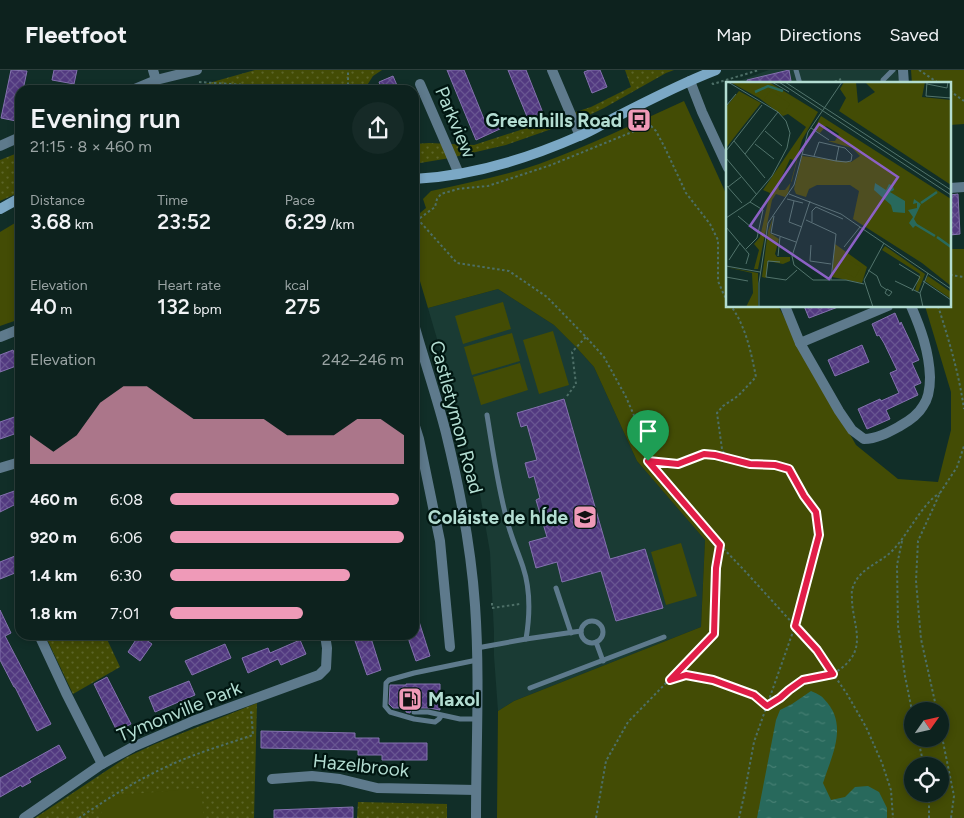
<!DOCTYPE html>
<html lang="en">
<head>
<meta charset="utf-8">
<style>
	body { margin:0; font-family:Figtree,sans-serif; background:#162a27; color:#f1f3f6; height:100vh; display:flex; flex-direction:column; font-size:19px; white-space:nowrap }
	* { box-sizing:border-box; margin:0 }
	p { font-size:16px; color:#9aa4a4 }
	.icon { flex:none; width:28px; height:28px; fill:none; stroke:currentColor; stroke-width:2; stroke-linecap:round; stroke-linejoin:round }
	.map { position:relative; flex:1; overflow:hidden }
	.details { position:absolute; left:15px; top:15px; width:404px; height:555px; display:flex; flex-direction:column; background:#0d221e; border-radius:15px; box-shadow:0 2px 8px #0003,0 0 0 1px #2d3f3c }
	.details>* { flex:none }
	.needle { width:32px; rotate:56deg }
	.controls { position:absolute; left:904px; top:632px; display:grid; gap:10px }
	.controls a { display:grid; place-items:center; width:45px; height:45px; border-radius:50%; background:#0d221e; box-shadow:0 2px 8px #0003,0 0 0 1px #2d3f3c; font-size:25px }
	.pin { position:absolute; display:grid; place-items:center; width:42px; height:42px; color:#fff; margin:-51px -21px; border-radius:50% 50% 50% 0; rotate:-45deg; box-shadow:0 0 5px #0007 }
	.pin .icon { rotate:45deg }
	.round { display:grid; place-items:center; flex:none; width:52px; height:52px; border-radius:26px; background:#162a27 }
	.overview { display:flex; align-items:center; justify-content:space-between; height:85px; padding:0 15px }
	h1 { font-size:28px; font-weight:600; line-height:38px }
	.metrics { display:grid; grid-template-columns:repeat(3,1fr); gap:8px; height:85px; padding:5px 15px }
	.metrics div { display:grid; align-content:center }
	.metrics b { font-size:21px; font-weight:600 }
	.metrics small { font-size:14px; font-weight:400 }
	.metrics p { font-size:14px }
	.chart { height:140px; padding:10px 15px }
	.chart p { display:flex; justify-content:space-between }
	.chart svg { width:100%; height:90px; margin-top:5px; fill:#ef9ab8; opacity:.7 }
	ul { padding:0 15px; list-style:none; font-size:16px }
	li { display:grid; grid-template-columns:80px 60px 1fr; align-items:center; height:38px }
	li i { height:12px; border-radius:6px; background:#ef9ab8 }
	header { display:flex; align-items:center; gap:30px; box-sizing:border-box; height:70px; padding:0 25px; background:#0d221e; border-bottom:1px solid #2d3f3c }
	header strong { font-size:24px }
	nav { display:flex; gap:28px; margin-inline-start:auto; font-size:18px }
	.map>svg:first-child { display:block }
	.built { fill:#1a3b34 }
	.grass { fill:url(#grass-dots) }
	.park { fill:#434c05; fill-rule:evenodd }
	.water { fill:url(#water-ripples) }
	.building { fill:url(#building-cross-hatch); stroke:#8472af }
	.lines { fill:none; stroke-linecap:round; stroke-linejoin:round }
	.path { stroke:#4d6f67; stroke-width:2; stroke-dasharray:2.5 2.5; stroke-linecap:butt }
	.service { stroke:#5e7a8c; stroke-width:5 }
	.minor { stroke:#5e7a8c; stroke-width:10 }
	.tertiary { stroke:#5e7a8c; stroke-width:10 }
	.secondary { stroke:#7ba8c5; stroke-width:10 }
	.route-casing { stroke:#fff; stroke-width:10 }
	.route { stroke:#e11d48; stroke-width:6 }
	.labels { text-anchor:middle; stroke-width:4.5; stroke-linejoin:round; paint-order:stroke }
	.poi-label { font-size:19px; font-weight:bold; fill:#b3ddd2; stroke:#001611; text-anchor:end }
	.street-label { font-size:19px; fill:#b3ddd2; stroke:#001611 }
	.inset-river { fill:none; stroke:#28695c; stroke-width:2.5 }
	.inset-road { fill:none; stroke:#52746c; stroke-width:1 }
	.view { fill:#8c61c5; fill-opacity:0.15; stroke:#8c61c5; stroke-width:2.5 }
	.inset-edge { fill:none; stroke:#b3ddd2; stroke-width:2.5 }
</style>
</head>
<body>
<header>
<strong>Fleetfoot</strong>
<nav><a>Map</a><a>Directions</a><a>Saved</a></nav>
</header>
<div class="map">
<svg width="964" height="748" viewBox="0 0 964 748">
	<defs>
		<pattern id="grass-dots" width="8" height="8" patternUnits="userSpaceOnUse" patternTransform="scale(1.25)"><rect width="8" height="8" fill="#434c05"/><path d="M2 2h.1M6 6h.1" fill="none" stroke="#5c6529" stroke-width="1.8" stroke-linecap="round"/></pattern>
		<pattern id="water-ripples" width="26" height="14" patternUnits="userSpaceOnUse" patternTransform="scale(1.25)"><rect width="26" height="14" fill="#28695c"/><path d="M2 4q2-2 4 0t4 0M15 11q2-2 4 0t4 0" fill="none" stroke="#457e72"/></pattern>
		<pattern id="building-cross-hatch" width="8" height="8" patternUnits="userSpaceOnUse" patternTransform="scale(1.25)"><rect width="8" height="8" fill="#523980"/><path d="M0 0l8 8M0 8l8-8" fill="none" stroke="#685591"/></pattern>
	</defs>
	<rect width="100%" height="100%" fill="#112e28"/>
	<g class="built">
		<path d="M769,0H896L899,8L900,14H731Z"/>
		<path d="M498,219L554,255L576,277L594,297L637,391L705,470L701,557L514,631L498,641L494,586V562L490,482L480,424L461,351L428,238Z"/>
	</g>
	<g class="grass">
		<path d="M255,0H382L373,6L364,20H184Z"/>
		<path d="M625,0H674L666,3L604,38L583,48L506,75L450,88L414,94V74L429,73L474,75L591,37L631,17Z"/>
		<path d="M20,82V122L0,131V90Z"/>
		<path d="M45,565H105L120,597L73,624Z"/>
		<path d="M257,633L254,748H35L127,687L155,674Z"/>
		<path d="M358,732L447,734V748H357Z"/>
	</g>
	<g class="park">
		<path d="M911,0H964V54L950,55V14H912Z"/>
		<path d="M684,31L728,128V236H778L856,375L898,409L938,412L951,360V322L925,236H950V179H964V748H497L498,641L514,631L701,557L705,470L637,391L594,297L576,277L554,255L498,219L428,238L414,191V148L426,138L423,129L431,121C467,113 504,106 539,94C588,76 636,53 684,31ZM912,641H940V669H912ZM912,696H940V724H912Z"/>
		<path d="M20,150V249L0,256V162Z"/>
		<path d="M503,232L511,259L463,274L455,246Z"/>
		<path d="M553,261L569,315L539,324L523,270Z"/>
		<path d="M512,263L520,291L472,305L464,277Z"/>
		<path d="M520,293L528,320L481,335L473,307Z"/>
		<path d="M681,473L697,526L666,535L651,482Z"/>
		<path d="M201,718L204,748H102L100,727Z"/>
	</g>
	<path class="water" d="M811,621C815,623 821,625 824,629C849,654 832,685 823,713L831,730L845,727L855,717L868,716L879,722L887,738V748H757L776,650L780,640L792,634Z"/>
	<g class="building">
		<path d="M11,0L27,1L23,20H20V34L16,51L1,48Z"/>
		<path d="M54,0H77L74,14L52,10Z"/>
		<path d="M447,0H464L486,54L498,48L502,58L476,70Z"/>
		<path d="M508,0H526L543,43L528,49Z"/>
		<path d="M589,0H600L607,17L592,23L584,2Z"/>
		<path d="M789,0L791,11L775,14H748L747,10Z"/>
		<path d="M393,6L399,20H382L379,12Z"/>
		<path d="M958,124L960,164L950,165V125Z"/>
		<path d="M804,236H838V237L809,248Z"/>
		<path d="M895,243L900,255L901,252L919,290L912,293L921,313L914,316L918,325L886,340L890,349L867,359L858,339L880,329L881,331L899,323L890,303L897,300L884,273L879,265L877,266L872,254Z"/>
		<path d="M862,275L869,292L835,306L828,290Z"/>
		<path d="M13,280L19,295L0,302V285Z"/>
		<path d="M564,329L610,489L645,479L663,538L616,551L601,501L562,512L557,492L536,498L529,472L547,467L536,430L540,428L534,406L529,408L525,393L537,390L527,355L521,357L517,343Z"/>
		<path d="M20,345V362L0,369V352Z"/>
		<path d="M20,419V432L0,442V426Z"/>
		<path d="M20,484V501L0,509V492Z"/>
		<path d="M0,540L11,563L5,566L51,654L37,661L15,617H14L0,590Z"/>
		<path d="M414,542H416L430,586L416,591L407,565H414Z"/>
		<path d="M139,565L152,574L140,591L128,582Z"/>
		<path d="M353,565H370L381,600L367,605Z"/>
		<path d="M300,570L306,584L281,595L278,589L248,603L242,588L268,578L270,583Z"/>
		<path d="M225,574L231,588L192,605L185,591Z"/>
		<path d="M107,607L131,654L117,661L94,614Z"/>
		<path d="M189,611L195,625L155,642L149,627Z"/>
		<path d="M406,614H440V640L429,638H414L411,639L410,643L406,642V638H393L389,634L390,615H406Z"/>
		<path d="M261,661L355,663V668H379V673H427V690H382V685H358V680L261,678Z"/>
		<path d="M59,675L66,688L29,709L31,712L22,717L21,715L0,727V708Z"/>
		<path d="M353,737V748H274V740Z"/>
	</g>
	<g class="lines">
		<g class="path">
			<path d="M919,0L940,14"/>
			<path d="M199,12L277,17L322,18L327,20"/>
			<path d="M712,13L713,14L759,0"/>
			<path d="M830,14L841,9"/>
			<path d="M348,20V0"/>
			<path d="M950,21L964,31"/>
			<path d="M414,145L457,193L509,201L547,227L586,267L604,287L626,327L639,357L648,391L720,475L744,500L817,580L847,624L866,657L882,693L891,720L893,748"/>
			<path d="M415,147L420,148L435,137L437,129L441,124L458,119L488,116L551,95L642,58L651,56L656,61L665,78L686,123L710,154L718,170V211L724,225L728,231"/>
			<path d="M950,205L964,207"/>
			<path d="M938,236C949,270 959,304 964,339"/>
			<path d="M567,326L576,314L572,282L586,267"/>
			<path d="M726,388L722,379L717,343L723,336L738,326L756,307C751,282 746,257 731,236"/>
			<path d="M649,391L678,394L704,385H715L750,394L775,395L789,399L804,426L816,442L819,465L795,556L754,672L744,726L739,748"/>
			<path d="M902,471L897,495L898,556L905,606L912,641"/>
			<path d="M492,533V538L520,534"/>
			<path d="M672,609L686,605L713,610L754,625L767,636"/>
			<path d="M767,636C771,634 776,631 780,628C787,623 793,616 801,612C818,602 833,610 849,591C865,573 852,550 852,529C852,525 851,521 853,517C859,499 878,494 891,482C907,467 922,433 940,423"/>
			<path d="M937,641L921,569L916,511L918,471L940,423L957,397L964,376"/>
			<path d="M940,657L954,726L951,748"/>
			<path d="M918,669L924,696"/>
			<path d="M79,748C107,729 135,711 166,697C193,684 224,675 253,665L251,641"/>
			<path d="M596,748L606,691L628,652L714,564L716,498L720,475"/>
			<path d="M929,748V724"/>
		</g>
		<g class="service">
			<path d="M796,0L800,14"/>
			<path d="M883,14V10L893,0"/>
			<path d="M487,345C493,381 498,419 508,454C512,469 518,482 523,497C531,521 530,545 526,569"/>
			<path d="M556,518L571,563"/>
			<circle cx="592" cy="562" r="11"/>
			<path d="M596,572L603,591"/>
			<path d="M477,578L526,569L581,561"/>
			<path d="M530,618L664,567"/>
			<path d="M414,642H428L460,649H477"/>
			<path d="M441,646L439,649L435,652L414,649L390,642L385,636L386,613L389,610L414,603L477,590"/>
		</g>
		<g class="minor">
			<path d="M552,0L580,66"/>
			<path d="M903,0L904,14"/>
			<path d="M156,10L197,0"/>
			<path d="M690,11L702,42L728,98"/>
			<path d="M420,14L459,104"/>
			<path d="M132,20L156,10L153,0"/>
			<path d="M0,76L20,67"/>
			<path d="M950,118L964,117"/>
			<path d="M785,236L800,273L839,341L852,360L864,369C877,369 889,362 900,356C909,351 918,345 923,336C929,328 930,317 930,307C929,281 921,259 911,236"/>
			<path d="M0,267L20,259"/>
			<path d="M800,273L888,236"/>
			<path d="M414,286L422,283"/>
			<path d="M414,353L419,369L440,471L450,577"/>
			<path d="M0,398L20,392"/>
			<path d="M39,565L66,623L102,694"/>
			<path d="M272,709L312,706L340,709L377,718L476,720"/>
			<path d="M24,748L102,694L133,677L193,651L319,605L326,598L327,578L325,565"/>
		</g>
		<path class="tertiary" d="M414,254C424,290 437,327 446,363C460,420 471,477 475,535C480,606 476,677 476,748"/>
		<g class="secondary">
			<path d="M414,109C471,106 527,89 579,66C592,61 604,53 616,47C649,30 682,13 716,0"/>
			<path d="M0,139L20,128"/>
		</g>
	</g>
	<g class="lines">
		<g class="route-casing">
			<path id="route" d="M704,384L715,385L750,394L775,395L789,399L804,426L816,442L819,465L795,556L817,580L833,604L803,610L789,620L780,628L767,636L754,625L713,610L686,605L670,610L714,564L716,498L720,475L648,391L678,394Z"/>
		</g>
		<use href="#route" class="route"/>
	</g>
	<defs>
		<g id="bus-square" transform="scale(1.25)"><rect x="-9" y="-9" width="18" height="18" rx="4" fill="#ef9ab8" stroke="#001611"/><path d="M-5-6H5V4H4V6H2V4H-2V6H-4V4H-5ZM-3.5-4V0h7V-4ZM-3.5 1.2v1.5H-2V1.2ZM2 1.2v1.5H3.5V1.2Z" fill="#111"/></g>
		<g id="school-square" transform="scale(1.25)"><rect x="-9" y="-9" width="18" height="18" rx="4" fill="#ef9ab8" stroke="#001611"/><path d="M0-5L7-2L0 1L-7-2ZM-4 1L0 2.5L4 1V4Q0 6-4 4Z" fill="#111"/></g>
		<g id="fuel-square" transform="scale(1.25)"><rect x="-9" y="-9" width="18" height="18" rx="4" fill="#ef9ab8" stroke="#001611"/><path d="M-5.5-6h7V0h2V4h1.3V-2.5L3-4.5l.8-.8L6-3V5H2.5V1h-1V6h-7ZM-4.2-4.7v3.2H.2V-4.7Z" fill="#111"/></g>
	</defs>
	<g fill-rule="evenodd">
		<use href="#bus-square" x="639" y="50"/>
		<use href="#school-square" x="585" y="447"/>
		<use href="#fuel-square" x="410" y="629"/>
	</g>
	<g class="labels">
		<g class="poi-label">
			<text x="622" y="57">Greenhills Road</text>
			<text x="568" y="454">Coláiste de hÍde</text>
			<text x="428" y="636" text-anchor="start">Maxol</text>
		</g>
		<g class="street-label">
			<text transform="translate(456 52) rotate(67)" y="7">Parkview</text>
			<text transform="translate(457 347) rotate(75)" y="7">Castletymon Road</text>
			<text transform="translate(179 641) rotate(-22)" y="7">Tymonville Park</text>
			<text transform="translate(361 695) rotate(6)" y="7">Hazelbrook</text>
		</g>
	</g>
	<g transform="translate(726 12)">
		<rect width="225" height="225" fill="#112e28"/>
		<path d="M4,0H43L92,30L76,58L62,111L59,115L50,112L46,118L32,187H28L33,168L28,162L34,155L44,111L37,108L80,45L62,32L57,34L33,16ZM64,77L71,79L66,99L59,108H53L52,103ZM109,162L141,185L136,201L106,195ZM159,164L199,192L192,210L189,208L194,192L156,168ZM0,185L32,191V225H20L27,211L26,191ZM202,194L225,210V217L199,199Z" fill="#434c05" fill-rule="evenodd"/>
		<path d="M118,0H130L132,21L149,10L139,0H199L196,15L225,18V103L113,29L120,16L114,7ZM45,8L64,22L58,31L38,17ZM13,9L35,21L0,66V25ZM95,34L225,117V204L196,181L127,137L133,109L124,103H91L83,107L80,115L70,112L68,107L76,74L125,80L134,74L126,66L102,59H109L113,52L105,47L100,44L94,51L88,47ZM47,135L44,151L53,157L49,172L51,175H64V179L57,182L42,179L40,196L36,195L42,149ZM114,173L135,185L129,196L108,185Z" fill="#434c05"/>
		<path d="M149,101L160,108L163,102L167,104L168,108L164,110L179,119V131L167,130L165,123L148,108ZM188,117L195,122L188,137L191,142L187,146L183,141L187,135L182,128L191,126V121L187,122Z" fill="#28695c"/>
		<path class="inset-river" d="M29,10L42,4L57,9M195,121L211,110M189,142L209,154M211,155L225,165"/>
		<path class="inset-road" d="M46,0L63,10M53,0L225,113M59,0L225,108M201,0L200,14L225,16M201,2L221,6L222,0M0,24L10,12M85,46L103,58M39,49L56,64M8,59L39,96M29,62L48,77M0,69L36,23M19,72L52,30M76,72L110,79L120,80L125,79L126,73L119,66L93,60L88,74M0,76L31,113M110,79L113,64M0,103L16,121M2,105L15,95M63,112L115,132L225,207M61,117L77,121M68,119L63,140L76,145M84,119L66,174L68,183L87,198H120L138,202M12,134L32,151M48,134L45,151L70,160M0,136L24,120L46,94L61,66L64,51L60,39L52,30L2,0M80,138L110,152L105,198M86,140V129L90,125L117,137M0,145L23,172L20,182M85,163L84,179L105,182M118,165L134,145M20,167L31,156L37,128L24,120M52,174L54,155M3,178L14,161M54,180L42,179L40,195L60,198L71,188M173,182L194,195L186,209M0,184L34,190M142,188L151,194L155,204L161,208M0,195L22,199M169,199L194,211M197,199L225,218M161,207L166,210L163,214L159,211ZM33,225V201L42,141L68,103L82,50L116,0M147,225L138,198L158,161M197,225L194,211L202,191"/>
		<path class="view" d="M93,42L172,95L103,197L24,144Z"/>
		<rect width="225" height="225" class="inset-edge"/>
	</g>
</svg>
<div class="controls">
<a><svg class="needle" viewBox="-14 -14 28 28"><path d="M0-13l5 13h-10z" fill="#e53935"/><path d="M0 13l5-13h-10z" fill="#9aa4a4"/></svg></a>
<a><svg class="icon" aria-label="locate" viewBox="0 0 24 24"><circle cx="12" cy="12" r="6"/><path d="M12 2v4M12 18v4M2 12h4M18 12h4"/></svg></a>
</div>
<div class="pin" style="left:648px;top:391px;background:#1e9e55"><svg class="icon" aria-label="arrive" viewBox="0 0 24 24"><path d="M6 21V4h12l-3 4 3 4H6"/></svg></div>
<section class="details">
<div class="overview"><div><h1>Evening run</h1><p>21:15 · 8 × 460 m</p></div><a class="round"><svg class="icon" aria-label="share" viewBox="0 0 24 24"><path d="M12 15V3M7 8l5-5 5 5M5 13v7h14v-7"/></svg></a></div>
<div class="metrics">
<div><p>Distance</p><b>3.68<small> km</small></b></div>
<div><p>Time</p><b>23:52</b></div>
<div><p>Pace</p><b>6:29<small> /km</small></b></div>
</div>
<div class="metrics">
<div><p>Elevation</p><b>40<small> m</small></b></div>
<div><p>Heart rate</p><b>132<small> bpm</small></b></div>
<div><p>kcal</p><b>275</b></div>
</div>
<div class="chart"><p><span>Elevation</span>242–246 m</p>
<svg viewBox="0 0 160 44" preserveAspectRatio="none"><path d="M0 44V30L10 38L20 30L30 14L40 6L50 6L60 14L70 22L80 22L90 22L100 22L110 30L120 30L130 30L140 22L150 22L160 30V44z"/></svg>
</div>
<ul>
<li><b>460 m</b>6:08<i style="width:98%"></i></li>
<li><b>920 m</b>6:06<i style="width:100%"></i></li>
<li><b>1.4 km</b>6:30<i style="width:77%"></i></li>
<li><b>1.8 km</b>7:01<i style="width:57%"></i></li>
</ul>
</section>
</div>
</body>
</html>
